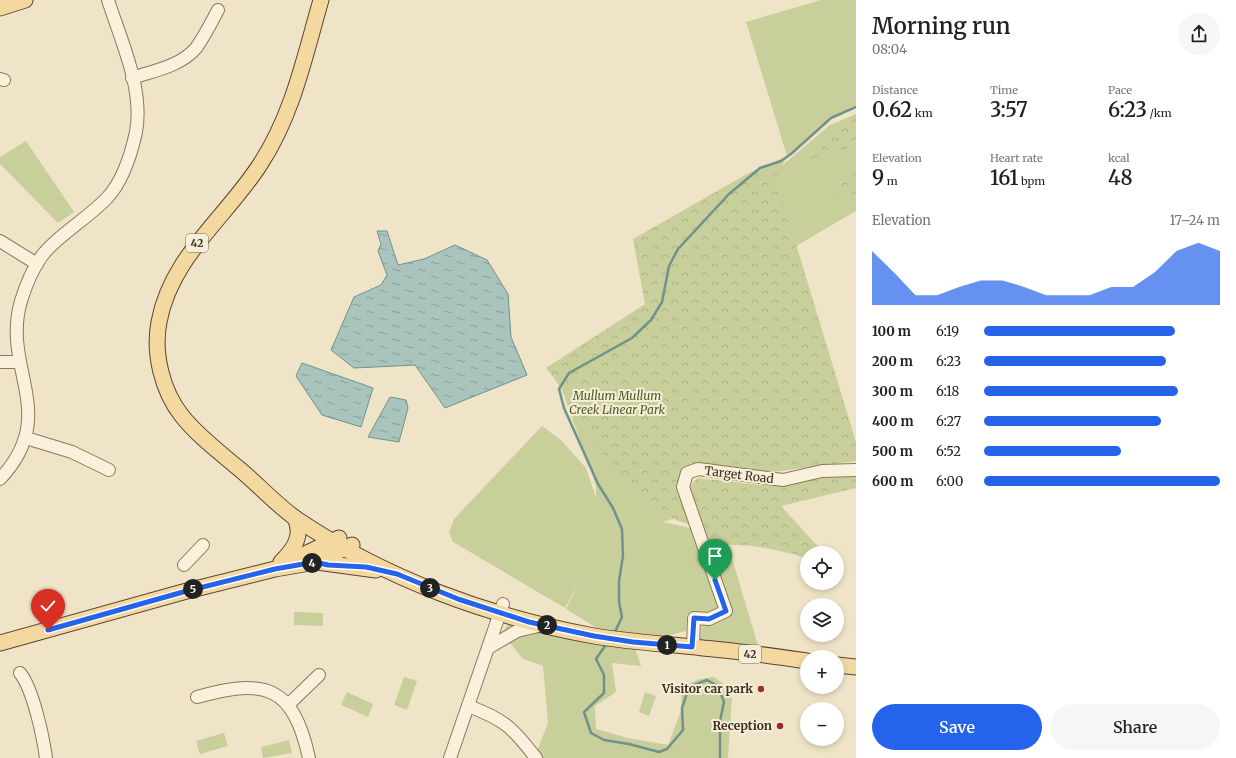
<!DOCTYPE html>
<html lang="en">
<head>
<meta charset="utf-8">
<style>
	body { margin:0; font-family:Merriweather,serif; background:#f6f6f6; color:#222; height:100vh; display:flex; flex-direction:column; font-size:15px; white-space:nowrap }
	* { box-sizing:border-box; margin:0 }
	p { font-size:13px; color:#767676 }
	.icon { flex:none; width:22px; height:22px; fill:none; stroke:currentColor; stroke-width:2; stroke-linecap:round; stroke-linejoin:round }
	.map { position:relative; flex:1; overflow:hidden }
	.panel { display:flex; flex-direction:column; background:#fff; width:380px }
	.panel>* { flex:none }
	.buttons { position:absolute; left:800px; top:546px; display:grid; gap:8px }
	.buttons a { display:grid; place-items:center; width:44px; height:44px; border-radius:50%; background:#fff; box-shadow:0 2px 6px #0003; font-size:20px }
	.pin { position:absolute; display:grid; place-items:center; width:34px; height:34px; color:#fff; margin:-41px -17px; border-radius:50% 50% 50% 0; rotate:-45deg; box-shadow:0 0 4px #0007 }
	.pin .icon { rotate:45deg }
	.km { position:absolute; width:20px; height:20px; margin:-10px; border-radius:50%; background:#222; color:#fff; font-size:11px; line-height:20px; text-align:center }
	.round { display:grid; place-items:center; flex:none; width:42px; height:42px; border-radius:21px; background:#f6f6f6 }
	.headline { display:flex; align-items:center; justify-content:space-between; height:68px; padding:0 16px }
	h1 { font-size:22px; font-weight:600; line-height:30px }
	.figures { display:grid; grid-template-columns:repeat(3,1fr); gap:6px; height:68px; padding:4px 16px }
	.figures div { display:grid; align-content:center }
	.figures b { font-size:20px; font-weight:600 }
	.figures small { font-size:11px; font-weight:400 }
	.figures p { font-size:11px }
	.chart { height:112px; padding:8px 16px }
	.chart p { display:flex; justify-content:space-between }
	.chart svg { width:100%; height:72px; margin-top:4px; fill:#2563eb; opacity:.7 }
	.cta { display:flex; gap:8px; margin-top:auto; padding:8px 16px }
	.cta a { flex:1; height:46px; border-radius:24px; background:#2563eb; color:#fff; font-size:16px; font-weight:600; line-height:46px; text-align:center }
	.cta a+a { background:#f6f6f6; color:#222 }
	ul { padding:0 16px; list-style:none; font-size:13px }
	li { display:grid; grid-template-columns:64px 48px 1fr; align-items:center; height:30px }
	li i { height:10px; border-radius:5px; background:#2563eb }
	main { display:flex; flex:1; min-height:0 }
	.map>svg:first-child { display:block }
	.green { fill:#c9cf9b }
	.forest { fill:url(#forest-crowns) }
	.water { fill:url(#water-ripples); stroke:#6f938a }
	.lines { fill:none; stroke-linecap:round; stroke-linejoin:round }
	.stream { stroke:#6f938a; stroke-width:2.5 }
	.minor-casing { stroke:#8d765c; stroke-width:14 }
	.major-casing { stroke:#5b4430; stroke-width:17 }
	.minor { stroke:#faf1dc; stroke-width:12 }
	.major { stroke:#f3d9a0; stroke-width:15 }
	.route-casing { stroke:#fff; stroke-width:8 }
	.route { stroke:#2563eb; stroke-width:5 }
	.poi-dot { fill:#9e2a2b; stroke:#f7eed8; stroke-width:1.5 }
	.labels { text-anchor:middle; stroke-width:4; stroke-linejoin:round; paint-order:stroke }
	.shield { fill:#f7eed8; stroke:#756857; stroke-width:1 }
	.shield-label { font-size:11px; font-weight:bold; fill:#3d2e20 }
	.park-label { font-size:12px; font-style:italic; fill:#4d5a26; stroke:#f7eed8 }
	.street-label { font-size:12px; fill:#3d2e20; stroke:#f7eed8 }
	.poi-label { font-size:12px; font-weight:bold; fill:#3d2e20; stroke:#f7eed8; text-anchor:end }
</style>
</head>
<body>
<main>
<div class="map">
<svg width="856" height="758" viewBox="0 0 856 758">
	<defs>
		<pattern id="forest-crowns" width="20" height="18" patternUnits="userSpaceOnUse"><rect width="20" height="18" fill="#c9cf9b"/><path d="M2 6a3 3 0 1 1 6 0M12 15a3 3 0 1 1 6 0" fill="none" stroke="#aeb285"/></pattern>
		<pattern id="water-ripples" width="26" height="14" patternUnits="userSpaceOnUse"><rect width="26" height="14" fill="#a9c4bc"/><path d="M2 4q2-2 4 0t4 0M15 11q2-2 4 0t4 0" fill="none" stroke="#8ba098"/></pattern>
	</defs>
	<rect width="100%" height="100%" fill="#f0e4c8"/>
	<g class="green">
		<path d="M821,0H856V105L831,118L787,156L746,22Z"/>
		<path d="M856,114V211L796,246L663,413L689,513L663,522L691,528L726,538L759,649L700,641L703,615L687,614L686,631L666,636L640,634L597,628L566,609L579,583L565,608L453,542L449,533L454,519L542,426L561,440L586,468L596,498V485L562,390L656,321L733,207L830,125Z"/>
		<path d="M26,141L74,212L58,223L0,164V157Z"/>
		<path d="M294,612L323,613V626L294,625Z"/>
		<path d="M511,620L633,642L641,666L612,663L616,692L595,706L596,729L628,738L668,745L682,708L680,687L700,679L714,677L725,685L732,697L728,758H542L537,751L548,723L543,666L523,659L502,633Z"/>
		<path d="M404,677L417,681L407,710L394,705Z"/>
		<path d="M347,692L373,704L368,717L341,705Z"/>
		<path d="M645,692L656,696L649,716L639,712Z"/>
		<path d="M224,733L228,746L200,754L196,741Z"/>
		<path d="M289,740L292,753L263,758L261,747Z"/>
	</g>
	<g class="forest">
		<path d="M856,117V145L810,160L809,147L836,127Z"/>
		<path d="M787,156L776,178L856,442V461L765,473L687,469L693,526L673,519L622,484L554,378L546,368L645,304L633,239L747,174Z"/>
		<path d="M856,170V209L829,186L849,172Z"/>
		<path d="M843,474H856V488L781,506L824,553H807V558C780,550 737,540 709,547L687,490L697,478L760,485L786,484Z"/>
	</g>
	<g class="water">
		<path d="M377,231H387L398,265L424,259L455,245L487,260L508,294L511,337L527,375L445,408L415,365L354,368L331,350L354,297L381,285L387,275L378,251L381,244Z"/>
		<path d="M302,363L373,388L361,427L322,415L296,376Z"/>
		<path d="M390,397L406,400L408,408L399,442L368,437Z"/>
	</g>
	<g class="lines">
		<g class="stream">
			<path d="M614,634L622,617L619,602V581L623,556L622,529L613,508L598,484L564,408L559,389L569,373L632,338L651,320L662,302L669,266L678,249L729,194L760,168L781,161L791,154L831,118L856,107"/>
			<path d="M607,643L596,659L604,675V693L584,712L591,733L604,740L629,744L659,752L667,749L683,730L682,708L689,687L707,680L718,686L724,702L720,721V758"/>
		</g>
		<g class="minor-casing">
			<g id="minor">
				<path d="M132,78C153,71 181,66 196,48C204,37 211,23 218,10"/>
				<path d="M0,79L4,80"/>
				<path d="M0,241L37,264"/>
				<path d="M0,362H19"/>
				<path d="M26,438L72,452L109,470"/>
				<path d="M0,479C61,414 1,369 21,301C26,285 34,265 45,252C63,232 88,218 107,198C123,181 131,155 136,132C144,89 121,41 108,0"/>
				<path d="M184,565L203,545"/>
				<path d="M693,647L694,618L709,619L726,611L683,487L687,473L698,469L783,480L822,471L856,470"/>
				<path d="M488,648L517,631L543,625"/>
				<path d="M20,673C33,689 43,736 46,758"/>
				<path d="M197,697C265,678 293,685 309,758"/>
				<path d="M288,705L319,675"/>
				<path d="M468,706C504,719 513,728 536,758"/>
				<path d="M450,758L503,604"/>
			</g>
		</g>
		<g class="major-casing">
			<g id="major">
				<path d="M321,0C305,55 293,114 261,163C227,217 171,256 159,322C153,353 162,391 182,416C197,435 218,451 237,467C258,484 276,505 298,520C386,579 490,617 594,636C630,642 667,644 703,648C738,651 773,656 807,661"/>
				<path d="M0,8L25,0"/>
				<path d="M290,561L339,538"/>
				<path d="M281,562C293,550 304,536 295,518"/>
				<path d="M317,562L376,570"/>
				<path d="M0,643L183,592L275,569L315,562L352,545"/>
				<path d="M837,665L856,667"/>
			</g>
		</g>
		<use href="#minor" class="minor"/>
		<use href="#major" class="major"/>
	</g>
	<g class="lines">
		<g class="route-casing">
			<path id="route" d="M48,630L183,592L275,569L315,562L328,565L366,567L397,574L458,599L529,622L594,636L633,642L692,647L694,618L709,619L726,611L715,580"/>
		</g>
		<use href="#route" class="route"/>
	</g>
	<g class="poi-dot">
		<circle cx="761" cy="689" r="4"/>
		<circle cx="780" cy="726" r="4"/>
	</g>
	<g class="labels">
		<g class="shield">
			<rect x="186" y="234" width="22" height="18" rx="3"/>
			<rect x="739" y="645" width="22" height="18" rx="3"/>
		</g>
		<g class="shield-label">
			<text x="197" y="247">42</text>
			<text x="750" y="658">42</text>
		</g>
		<g class="park-label">
			<text x="617" y="400">Mullum Mullum<tspan x="617" dy="14">Creek Linear Park</tspan></text>
		</g>
		<g class="street-label">
			<text transform="translate(739 475) rotate(7)" y="4">Target Road</text>
		</g>
		<g class="poi-label">
			<text x="753" y="693">Visitor car park</text>
			<text x="772" y="730">Reception</text>
		</g>
	</g>
</svg>
<div class="buttons">
<a><svg class="icon" aria-label="locate" viewBox="0 0 24 24"><circle cx="12" cy="12" r="6"/><path d="M12 2v4M12 18v4M2 12h4M18 12h4"/></svg></a>
<a><svg class="icon" aria-label="layers" viewBox="0 0 24 24"><path d="M12 4l9 5-9 5-9-5zM3 14l9 5 9-5"/></svg></a>
<a>+</a>
<a>−</a>
</div>
<div class="pin" style="left:715px;top:580px;background:#1e9e55"><svg class="icon" aria-label="arrive" viewBox="0 0 24 24"><path d="M6 21V4h12l-3 4 3 4H6"/></svg></div>
<div class="pin" style="left:48px;top:630px;background:#d93025"><svg class="icon" aria-label="check" viewBox="0 0 24 24"><path d="M5 12l5 5 9-10"/></svg></div>
<b class="km" style="left:667px;top:645px">1</b>
<b class="km" style="left:547px;top:625px">2</b>
<b class="km" style="left:430px;top:588px">3</b>
<b class="km" style="left:312px;top:563px">4</b>
<b class="km" style="left:193px;top:589px">5</b>
</div>
<section class="panel">
<div class="headline"><div><h1>Morning run</h1><p>08:04</p></div><a class="round"><svg class="icon" aria-label="share" viewBox="0 0 24 24"><path d="M12 15V3M7 8l5-5 5 5M5 13v7h14v-7"/></svg></a></div>
<div class="figures">
<div><p>Distance</p><b>0.62<small> km</small></b></div>
<div><p>Time</p><b>3:57</b></div>
<div><p>Pace</p><b>6:23<small> /km</small></b></div>
</div>
<div class="figures">
<div><p>Elevation</p><b>9<small> m</small></b></div>
<div><p>Heart rate</p><b>161<small> bpm</small></b></div>
<div><p>kcal</p><b>48</b></div>
</div>
<div class="chart"><p><span>Elevation</span>17–24 m</p>
<svg viewBox="0 0 160 44" preserveAspectRatio="none"><path d="M0 44V11L10 24L20 38L30 38L40 33L50 29L60 29L70 33L80 38L90 38L100 38L110 33L120 33L130 24L140 11L150 6L160 11V44z"/></svg>
</div>
<ul>
<li><b>100 m</b>6:19<i style="width:81%"></i></li>
<li><b>200 m</b>6:23<i style="width:77%"></i></li>
<li><b>300 m</b>6:18<i style="width:82%"></i></li>
<li><b>400 m</b>6:27<i style="width:75%"></i></li>
<li><b>500 m</b>6:52<i style="width:58%"></i></li>
<li><b>600 m</b>6:00<i style="width:100%"></i></li>
</ul>
<div class="cta"><a>Save</a><a>Share</a></div>
</section>
</main>
</body>
</html>
